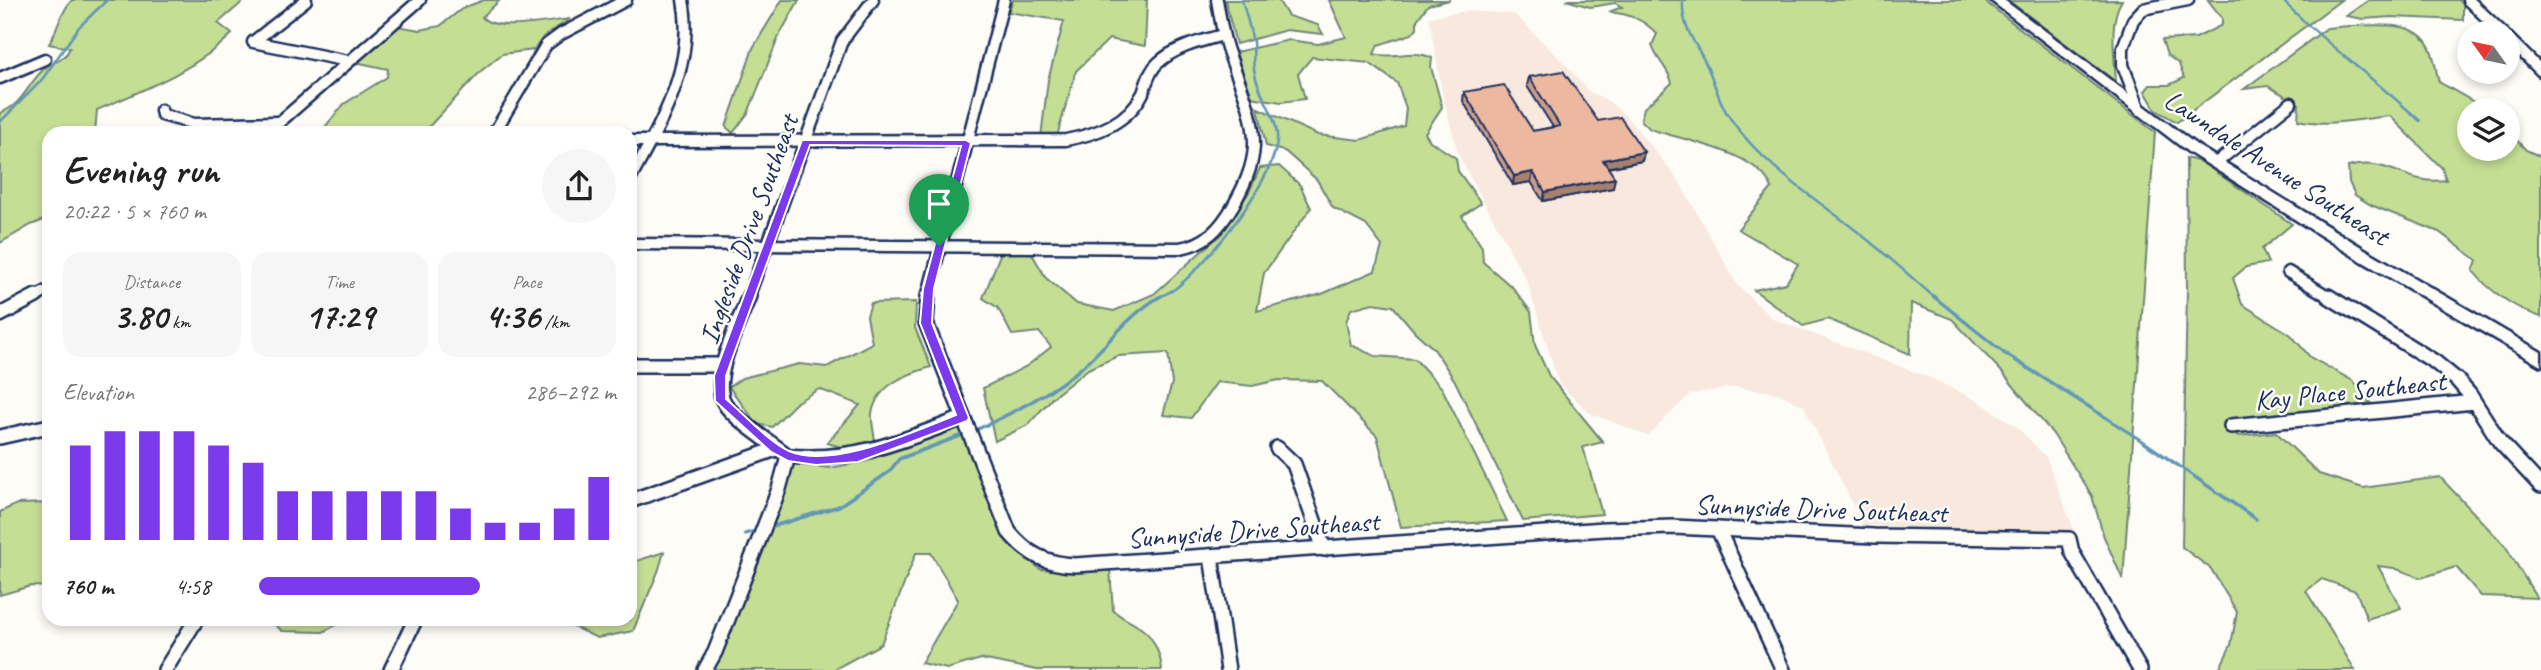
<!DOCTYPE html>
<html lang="en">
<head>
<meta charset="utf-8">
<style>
	body { margin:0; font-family:Caveat,sans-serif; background:#f6f6f6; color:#222; height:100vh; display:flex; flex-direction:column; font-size:26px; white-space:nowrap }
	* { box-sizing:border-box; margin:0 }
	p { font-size:23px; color:#767676 }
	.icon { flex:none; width:38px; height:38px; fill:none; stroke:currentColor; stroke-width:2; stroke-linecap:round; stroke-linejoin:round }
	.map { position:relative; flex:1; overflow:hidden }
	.panel { position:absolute; left:42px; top:126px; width:595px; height:500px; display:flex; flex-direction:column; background:#fff; border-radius:21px; box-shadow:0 4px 10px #0003 }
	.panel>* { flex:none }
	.needle { width:46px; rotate:303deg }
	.fabs { position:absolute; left:2457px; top:21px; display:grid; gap:14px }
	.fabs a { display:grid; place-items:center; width:63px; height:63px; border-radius:50%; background:#fff; box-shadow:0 4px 10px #0003; font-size:35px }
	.pin { position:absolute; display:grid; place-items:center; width:60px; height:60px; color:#fff; margin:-72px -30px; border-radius:50% 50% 50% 0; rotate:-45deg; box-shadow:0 0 7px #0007 }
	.pin .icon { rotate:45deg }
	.round { display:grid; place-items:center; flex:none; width:74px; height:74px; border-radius:37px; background:#f6f6f6 }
	.summary { display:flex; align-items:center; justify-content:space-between; height:119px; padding:0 21px }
	h1 { font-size:38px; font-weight:700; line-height:52px }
	.metrics { display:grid; grid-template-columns:repeat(3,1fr); gap:10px; height:119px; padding:7px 21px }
	.metrics div { display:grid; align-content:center; border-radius:18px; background:#f6f6f6; text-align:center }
	.metrics b { font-size:35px; font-weight:700 }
	.metrics small { font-size:19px; font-weight:400 }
	.metrics p { font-size:19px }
	.chart { height:196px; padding:14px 21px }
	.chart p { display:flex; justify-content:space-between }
	.chart svg { width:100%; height:126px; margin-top:7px; stroke:#7c3aed; stroke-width:6 }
	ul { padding:0 21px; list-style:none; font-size:23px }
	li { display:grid; grid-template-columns:112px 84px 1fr; align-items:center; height:52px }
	li i { height:18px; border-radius:9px; background:#7c3aed }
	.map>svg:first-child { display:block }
	.built { fill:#f8e8dd }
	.green { fill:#c4de94; stroke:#708679; stroke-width:2 }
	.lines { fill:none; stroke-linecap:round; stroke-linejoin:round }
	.stream-far1 { stroke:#6297b6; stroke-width:2.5 }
	.stream { stroke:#6297b6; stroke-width:3.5 }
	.minor-far1-casing { stroke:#1b2f5e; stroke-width:15 }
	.minor-casing { stroke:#1b2f5e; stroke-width:18 }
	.tertiary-casing { stroke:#1b2f5e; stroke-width:5 }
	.minor-far1 { stroke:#fdfcf7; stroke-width:10 }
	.minor { stroke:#fdfcf7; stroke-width:13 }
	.tertiary { fill:#fdfcf7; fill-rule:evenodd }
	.wall { fill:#cc9e8a; stroke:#1b2f5e; stroke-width:2 }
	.shaded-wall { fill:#a68170; stroke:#1b2f5e; stroke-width:2 }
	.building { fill:#edb8a0; stroke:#1b2f5e; stroke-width:2 }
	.route { fill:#7c3aed; stroke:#fff; stroke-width:2; fill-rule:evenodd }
	.labels { text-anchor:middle; stroke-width:5; stroke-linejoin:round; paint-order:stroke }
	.street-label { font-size:28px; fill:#1b2f5e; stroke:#fdfcf7 }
</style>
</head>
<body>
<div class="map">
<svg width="2541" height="670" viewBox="0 0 2541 670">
	<rect width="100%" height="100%" fill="#fdfcf7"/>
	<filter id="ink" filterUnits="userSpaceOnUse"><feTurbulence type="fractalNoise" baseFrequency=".0143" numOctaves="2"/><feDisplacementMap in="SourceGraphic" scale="14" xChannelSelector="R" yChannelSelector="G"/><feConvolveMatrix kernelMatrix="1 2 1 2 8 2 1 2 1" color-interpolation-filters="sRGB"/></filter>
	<g filter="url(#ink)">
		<path class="built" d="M1466,11L1514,14L1565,64L1588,91L1608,101L1626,116L1677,178L1738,286L1773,319L1928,377L1978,401L2017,427L2046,457L2075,533L1863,525L1804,406L1778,393L1735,387L1690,394L1648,436L1590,413L1559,384L1527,281L1459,156L1443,97L1429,17Z"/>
		<g class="green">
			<path d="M72,0H245L218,23L232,34C196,70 143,90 97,110L95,133H49V218L31,225L0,243V113C24,104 27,84 44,69C54,61 65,60 70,48L49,44C58,30 60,12 72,0Z"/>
			<path d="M484,0H500L482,17C495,33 550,21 570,19L543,37L534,50L502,54L481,71L423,133H320L344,104L387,77L388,69L355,62L397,26L420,30L440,26L463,8Z"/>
			<path d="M782,0H799L779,36L748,113L733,133L726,127L753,48Z"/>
			<path d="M1013,0H1147L1145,46L1109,39L1076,71L1057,136L1041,137L1048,80L1064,21L1008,12Z"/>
			<path d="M1225,0H1278L1288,16L1318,25L1323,34L1286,30L1236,44Z"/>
			<path d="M1329,0H1450L1428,5L1417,20V28L1412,34L1378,45L1374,54C1394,60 1413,48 1432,58L1431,67L1442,107L1425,133L1430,141L1456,158L1458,171L1481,203L1462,216L1482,247L1483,262L1513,288L1531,312L1535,345L1549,376L1603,442L1583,447L1602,514L1523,521L1455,381L1434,349L1415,332L1393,306L1373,303L1351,309L1346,322L1351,345L1375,356L1415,359L1442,388L1507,521L1401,527L1377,436L1322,381L1279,380L1252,386L1217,382L1191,418L1163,415L1172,383L1168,353L1118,356L1088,369L1053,397L1028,425L995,441L983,388L1027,366L1051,347L1039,332L1012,335L998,308L983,298L1001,252H1031L1046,278L1077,304L1114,311L1154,294L1222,233L1249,192L1260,168L1279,166L1300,185L1311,208L1264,273L1257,311L1322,294L1375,271L1382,246L1366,225L1333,208L1317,180L1286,152L1266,146L1258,108L1318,135L1360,140L1404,126L1406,108L1397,83L1369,63L1312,57L1298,74L1305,99L1281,102L1251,97L1236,52L1289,40L1318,44L1346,37Z"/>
			<path d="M1566,0H1983L2155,132L2123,580L2104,537L2092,496L2053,434L2002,372L1952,319L1911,303L1910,354L1828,319L1803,326L1754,290L1786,283L1798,264L1738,229L1772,188C1757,151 1685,141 1650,129L1641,120L1644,108L1672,83C1668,67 1656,60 1652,45L1657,34C1643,19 1629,14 1609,12L1622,7L1615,3L1590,7Z"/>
			<path d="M2122,0C2108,22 2115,57 2116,82L2009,1Z"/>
			<path d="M2208,0H2341L2177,122L2156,110L2145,91L2150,85H2169L2184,78L2179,64L2167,55L2162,40L2196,38L2222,25V18Z"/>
			<path d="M2369,0H2459L2463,4V20L2391,17L2363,19L2346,16Z"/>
			<path d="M2349,26C2377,26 2418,18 2431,50C2435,60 2436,72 2439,82L2488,110H2469V149H2508V131L2526,150L2541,157V317C2516,309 2489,291 2473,271L2477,260L2439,232L2371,205L2355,195L2349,182L2348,167C2391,156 2405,186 2446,180L2442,168L2390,116C2360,119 2329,127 2298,120L2299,104L2268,86L2244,89L2327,28Z"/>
			<path d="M2186,158L2201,162L2292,224L2262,249L2268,263L2246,267L2233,278L2242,304L2291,335L2310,357L2353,381L2371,403L2224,423L2238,436L2276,432L2319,474L2363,488L2440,477L2506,547L2537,598L2481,596L2456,567L2421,578L2394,568L2378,566L2401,608L2367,619L2356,591L2322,579L2306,591L2355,670H2219L2231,645L2237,612L2211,569L2182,547L2187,289Z"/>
			<path d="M916,302L915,328L931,367C907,374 878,384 872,413C871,421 874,432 875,441L845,448L827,443L860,405L819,389L797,402L772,427L757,424L729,387L742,378L799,364L827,367L872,343L867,316L871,303Z"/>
			<path d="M959,425L1007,541L1040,569L1062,571L1110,569L1113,610C1122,619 1132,621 1142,629C1154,637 1161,657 1162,670H1037L981,659L947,669L921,663L958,600L931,553H916L881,644L833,670H714L794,464L830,468L867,461Z"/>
			<path d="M49,503V587L31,586L0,595V512L17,504Z"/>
			<path d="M664,552L658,572L633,631L597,638L559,620H630V563Z"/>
			<path d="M270,620H345L323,632L282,631Z"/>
		</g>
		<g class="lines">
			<g class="stream-far1">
				<path d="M1683,0C1681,26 1695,42 1706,64C1715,82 1718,102 1730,118C1760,162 1807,193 1849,225C1879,248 1907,273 1935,298"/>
				<path d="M2282,0C2325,44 2375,79 2420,121"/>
				<path d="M0,122L41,81L79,27L107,0"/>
				<path d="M1157,298C1163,295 1171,292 1176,288C1207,264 1281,173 1277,134C1275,112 1259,95 1255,74C1252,63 1254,52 1253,42C1250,28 1246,14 1242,0"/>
			</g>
			<g class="stream">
				<path d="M1933,296L2004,353L2138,438L2256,519"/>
				<path d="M978,429C1009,415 1054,391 1080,369C1107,346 1129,314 1161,296"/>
				<path d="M774,526L839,506L889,472L899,459L960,436"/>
				<path d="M745,534L752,532"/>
			</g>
			<g class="minor-far1-casing">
				<g id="minor-far1">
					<path d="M306,0L253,42L348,61"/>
					<path d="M2468,0L2503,33"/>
					<path d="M2508,38L2541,71"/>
					<path d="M0,78L45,59"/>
					<path d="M161,110L162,115L194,124L277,122"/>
					<path d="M2140,110L2123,65V48L2133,20L2143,9L2188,0"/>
					<path d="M267,133L420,0"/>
					<path d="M494,133L546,45L561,34L626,0"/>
					<path d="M630,141L1066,140C1097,134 1128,123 1143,93C1147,83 1149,71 1158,63C1175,47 1201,41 1223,35"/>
					<path d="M2216,163L2291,103"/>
					<path d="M630,180C660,124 696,66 683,0"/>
					<path d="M630,244L1180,248C1206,244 1220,228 1233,206C1243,188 1253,168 1254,146C1255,112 1237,79 1227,48C1222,32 1220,16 1217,0"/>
					<path d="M2288,272L2331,298"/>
					<path d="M33,298L49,290"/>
					<path d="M748,298L842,41L873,0"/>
					<path d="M927,298L1004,0"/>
				</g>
			</g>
			<g class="minor-casing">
				<g id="minor">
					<path d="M928,296L926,323L1009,532C1027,554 1046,564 1075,565L1605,529L1673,527L1874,536L2069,539L2072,552L2140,670"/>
					<path d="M2328,296L2435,362L2457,380L2470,395L2500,442L2541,486"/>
					<path d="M0,315L36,296"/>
					<path d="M630,365H723"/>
					<path d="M2231,426L2474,402"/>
					<path d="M0,437L49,426"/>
					<path d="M1277,448L1294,464L1324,549"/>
					<path d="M788,456C854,462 902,441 963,418"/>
					<path d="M630,501L776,449"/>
					<path d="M1718,529L1783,670"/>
					<path d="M1211,556L1228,670"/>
					<path d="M165,670L196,620"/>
					<path d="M391,670L415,620"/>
					<path d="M705,670L715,652L779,489L788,456C773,444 734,419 725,404C709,380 739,323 749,296"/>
				</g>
			</g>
			<g class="tertiary-casing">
				<path id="tertiary" d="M1990,0H2004L2198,146L2363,248L2541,352V366L2353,256L2188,152Z"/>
			</g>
			<use href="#minor-far1" class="minor-far1"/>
			<use href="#minor" class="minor"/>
			<use href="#tertiary" class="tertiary"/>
		</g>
		<path class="wall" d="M1529,77L1644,152L1642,161L1608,168L1613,188L1543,201L1531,182L1513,185L1463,101L1464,92L1533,131L1553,127L1527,86Z"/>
		<g class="shaded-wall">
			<path d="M1644,152L1642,161L1600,169L1603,160Z"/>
			<path d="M1533,172L1531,182L1513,185L1514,176Z"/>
			<path d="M1615,178L1613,188L1543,201L1545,192Z"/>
		</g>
		<path class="building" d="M1563,71L1598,121L1620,117L1644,152L1603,160L1615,178L1545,192L1533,172L1514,176L1464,92L1504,85L1533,131L1560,126L1529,77Z"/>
	</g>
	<path class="route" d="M802,140H966L971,143L934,289L932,323L969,418L967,421L858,462L816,465L788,461L771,452L715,401L714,376ZM810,145L961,146L923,289L920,323L956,415C914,431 833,470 789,451C769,442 744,414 726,399V376Z"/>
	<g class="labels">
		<g class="street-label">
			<text transform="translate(2277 167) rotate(33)" y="10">Lawndale Avenue Southeast</text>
			<text transform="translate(748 229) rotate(-70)" y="10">Ingleside Drive Southeast</text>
			<text transform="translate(2350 390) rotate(-6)" y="10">Kay Place Southeast</text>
			<text transform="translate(1821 508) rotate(2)" y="10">Sunnyside Drive Southeast</text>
			<text transform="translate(1253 529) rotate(-4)" y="10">Sunnyside Drive Southeast</text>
		</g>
	</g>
</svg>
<div class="fabs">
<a><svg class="needle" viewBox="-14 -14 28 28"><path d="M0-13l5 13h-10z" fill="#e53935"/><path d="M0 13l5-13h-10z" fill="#767676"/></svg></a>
<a><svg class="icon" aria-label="layers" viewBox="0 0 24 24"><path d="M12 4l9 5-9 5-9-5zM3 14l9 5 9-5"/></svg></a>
</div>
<div class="pin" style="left:939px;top:246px;background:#1e9e55"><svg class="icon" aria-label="arrive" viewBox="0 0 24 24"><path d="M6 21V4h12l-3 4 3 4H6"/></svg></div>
<section class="panel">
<div class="summary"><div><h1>Evening run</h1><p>20:22 · 5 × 760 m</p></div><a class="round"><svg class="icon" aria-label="share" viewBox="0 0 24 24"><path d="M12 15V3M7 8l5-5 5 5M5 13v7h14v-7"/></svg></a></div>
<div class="metrics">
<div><p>Distance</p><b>3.80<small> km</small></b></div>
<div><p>Time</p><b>17:29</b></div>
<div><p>Pace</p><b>4:36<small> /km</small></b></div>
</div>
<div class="chart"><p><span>Elevation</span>286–292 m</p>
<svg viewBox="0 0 160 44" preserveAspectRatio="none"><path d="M5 44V11M15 44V6M25 44V6M35 44V6M45 44V11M55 44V17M65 44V27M75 44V27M85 44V27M95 44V27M105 44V27M115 44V33M125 44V38M135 44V38M145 44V33M155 44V22"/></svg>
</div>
<ul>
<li><b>760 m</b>4:58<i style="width:62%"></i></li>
</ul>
</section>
</div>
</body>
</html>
